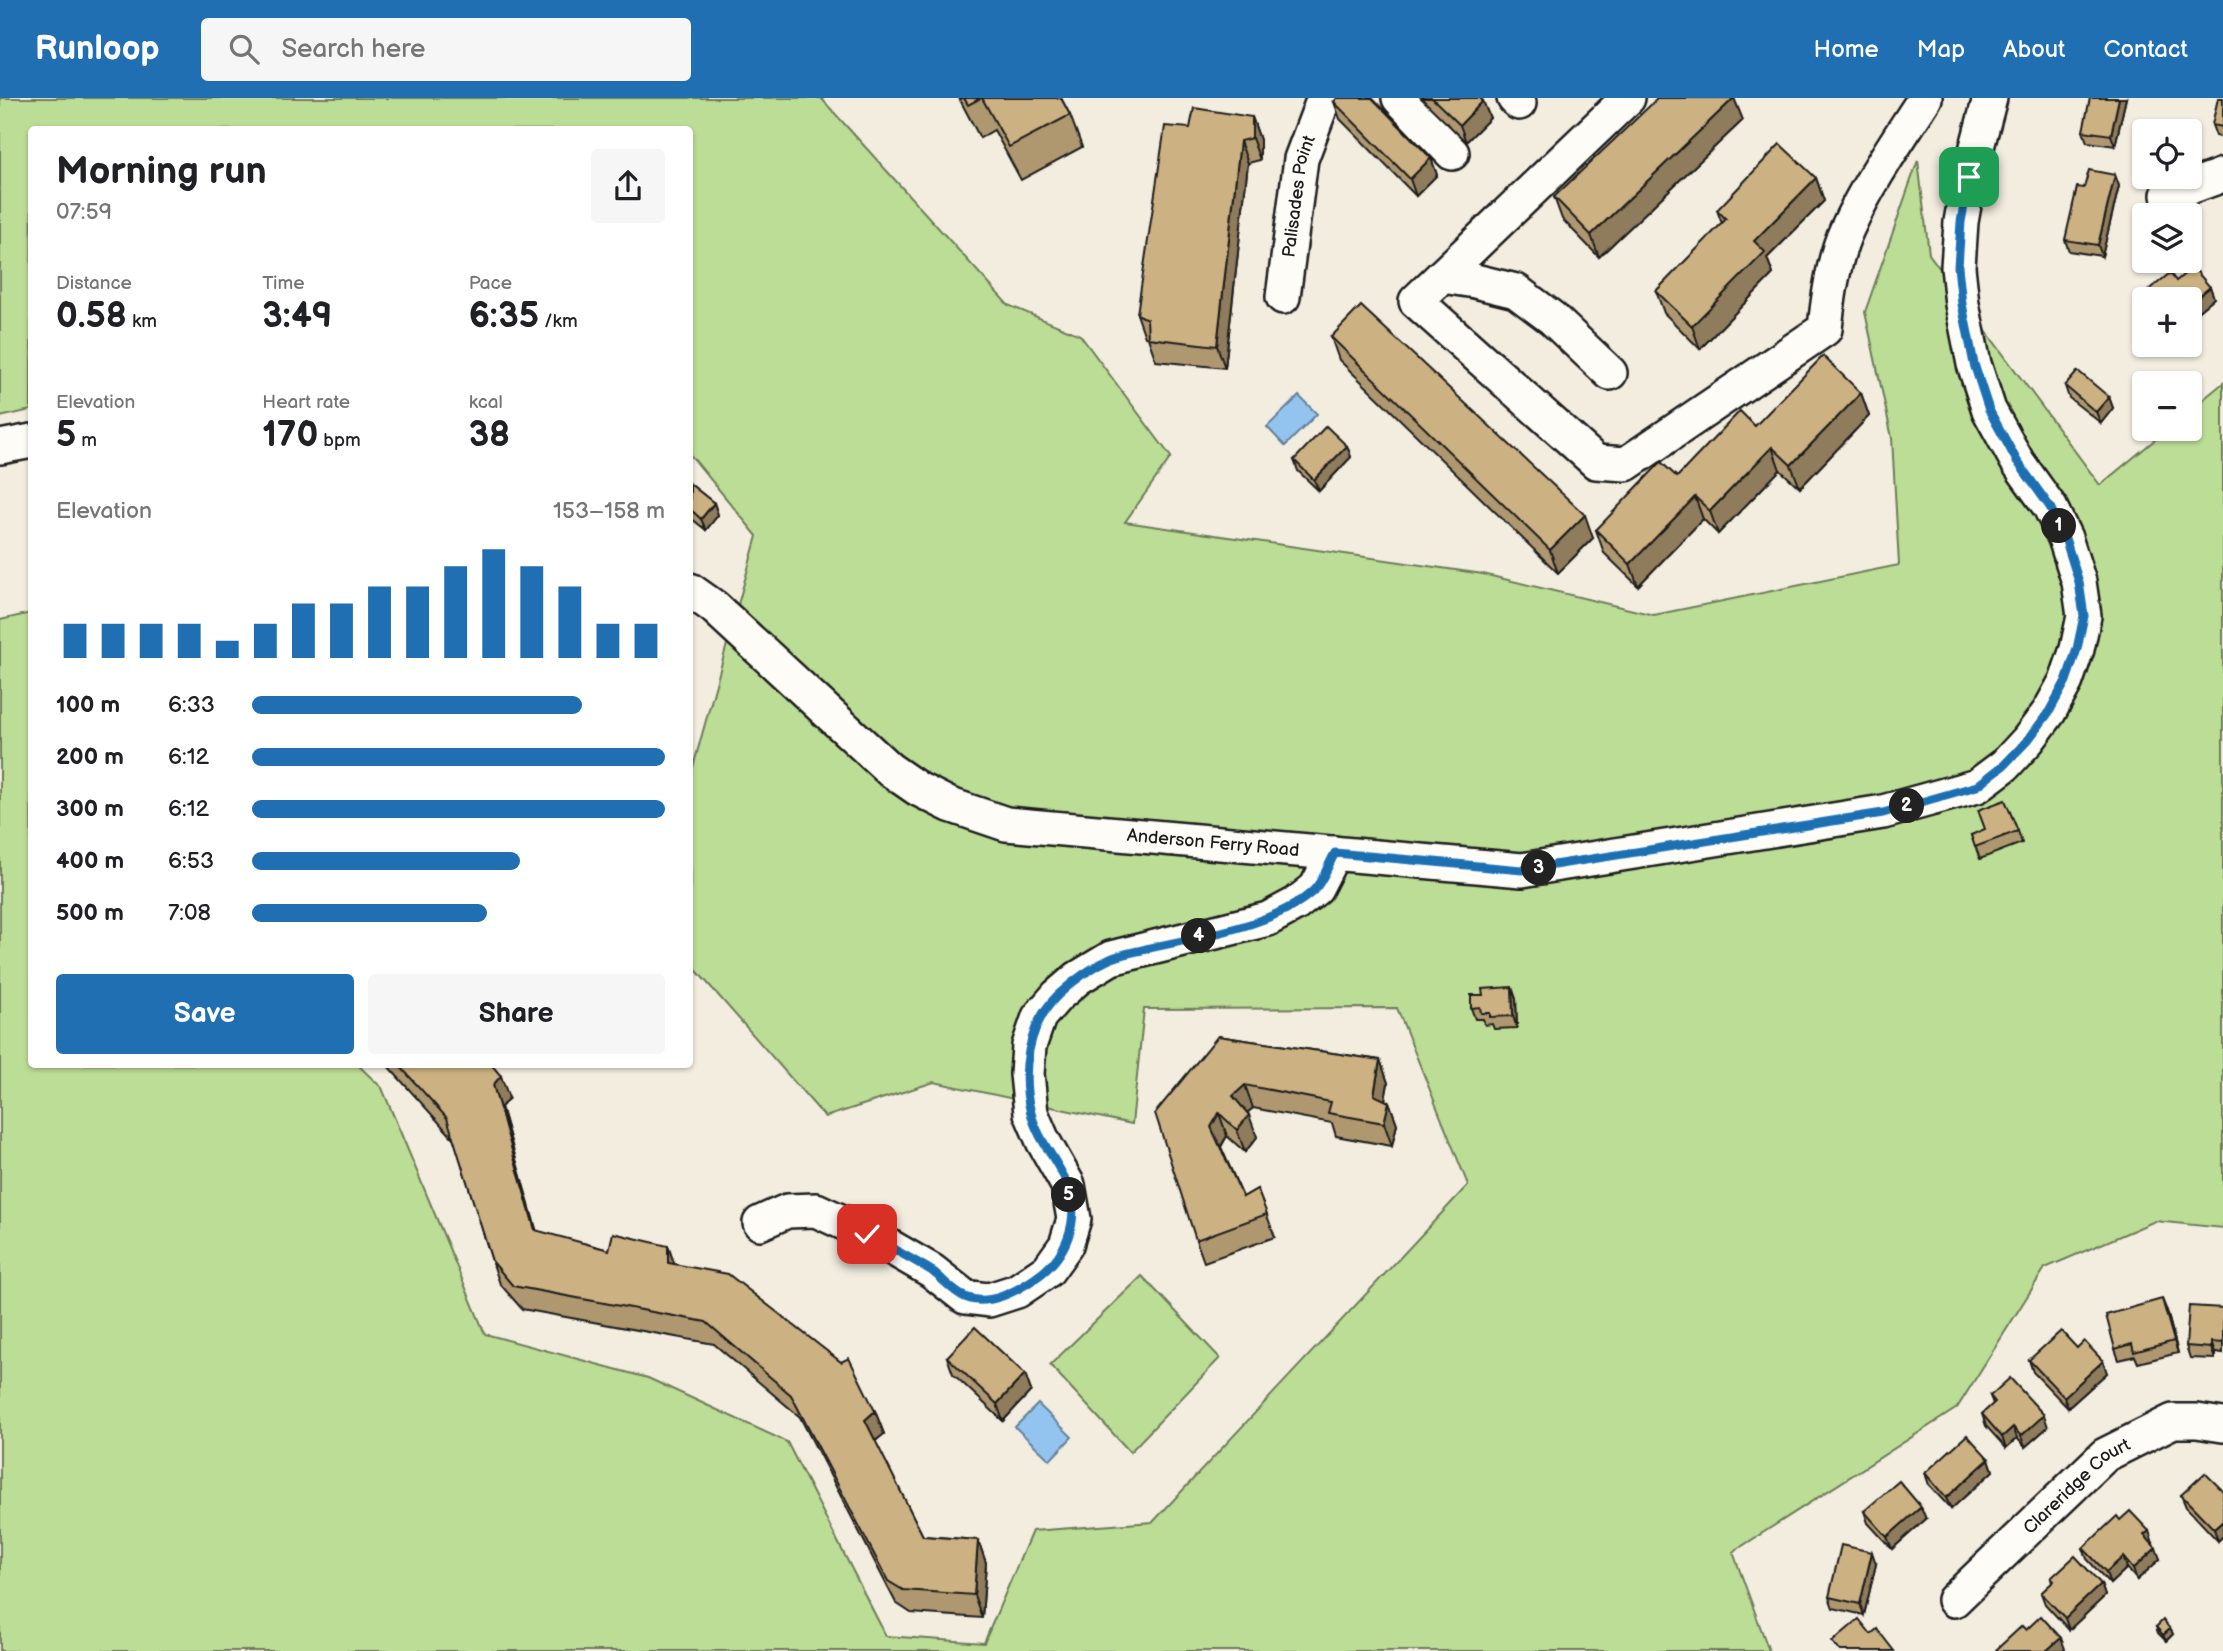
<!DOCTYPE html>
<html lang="en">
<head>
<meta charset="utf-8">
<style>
	body { margin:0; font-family:"Balsamiq Sans",sans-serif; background:#f6f6f6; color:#202124; height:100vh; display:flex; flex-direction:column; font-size:26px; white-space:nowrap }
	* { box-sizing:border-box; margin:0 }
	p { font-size:23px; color:#757577 }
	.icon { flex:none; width:38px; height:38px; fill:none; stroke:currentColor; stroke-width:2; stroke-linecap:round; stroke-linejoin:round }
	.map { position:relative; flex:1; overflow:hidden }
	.side { position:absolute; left:28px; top:28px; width:665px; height:942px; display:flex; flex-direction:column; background:#fff; border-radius:7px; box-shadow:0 2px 5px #0004 }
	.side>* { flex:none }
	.tools { position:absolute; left:2132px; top:21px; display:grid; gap:14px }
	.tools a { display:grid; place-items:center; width:70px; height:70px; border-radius:7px; background:#fff; box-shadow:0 2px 5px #0004; font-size:35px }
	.pin { position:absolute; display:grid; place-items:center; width:60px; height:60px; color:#fff; margin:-30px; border-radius:14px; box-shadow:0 4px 10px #0006 }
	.km { position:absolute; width:35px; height:35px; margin:-18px; border-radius:50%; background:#222; color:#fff; font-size:19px; line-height:35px; text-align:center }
	.round { display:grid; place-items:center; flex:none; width:74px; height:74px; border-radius:7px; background:#f6f6f6 }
	.overview { display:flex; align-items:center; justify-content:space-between; height:119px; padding:0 28px }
	h1 { font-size:38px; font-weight:700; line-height:52px }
	.metrics { display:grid; grid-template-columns:repeat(3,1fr); gap:10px; height:119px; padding:7px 28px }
	.metrics div { display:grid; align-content:center }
	.metrics b { font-size:35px; font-weight:700 }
	.metrics small { font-size:19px; font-weight:400 }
	.metrics p { font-size:19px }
	.chart { height:196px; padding:14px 28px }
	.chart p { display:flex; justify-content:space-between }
	.chart svg { width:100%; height:126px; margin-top:7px; stroke:#1f6fb2; stroke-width:6 }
	.primary-button { display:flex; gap:14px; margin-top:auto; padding:14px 28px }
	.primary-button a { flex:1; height:80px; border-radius:7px; background:#1f6fb2; color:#fff; font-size:28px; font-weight:700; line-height:80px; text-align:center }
	.primary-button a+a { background:#f6f6f6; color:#202124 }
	ul { padding:0 28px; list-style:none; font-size:23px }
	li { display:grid; grid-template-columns:112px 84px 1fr; align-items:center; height:52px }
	li i { height:18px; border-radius:9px; background:#1f6fb2 }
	header { display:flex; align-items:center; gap:42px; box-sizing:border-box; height:98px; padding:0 35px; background:#1f6fb2; color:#fff }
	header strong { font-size:33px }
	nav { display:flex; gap:38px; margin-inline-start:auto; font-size:24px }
	.search { width:490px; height:63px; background:#f6f6f6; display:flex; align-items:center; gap:18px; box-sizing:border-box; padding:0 24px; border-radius:7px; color:#757577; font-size:26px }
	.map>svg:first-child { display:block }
	.green { fill:#bcdd96; stroke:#6c7c59; stroke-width:2 }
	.water { fill:#93c4ef; stroke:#63819b; stroke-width:2 }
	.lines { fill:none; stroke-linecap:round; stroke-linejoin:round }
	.minor-casing { stroke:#1c1c1c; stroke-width:38 }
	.minor { stroke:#fdfcf7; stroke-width:33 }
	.wall { fill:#af9870; stroke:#1c1c1c; stroke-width:2 }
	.shaded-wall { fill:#8f7c5b; stroke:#1c1c1c; stroke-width:2 }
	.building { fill:#ccb182; stroke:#1c1c1c; stroke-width:2 }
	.route-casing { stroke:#fff; stroke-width:14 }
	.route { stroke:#1f6fb2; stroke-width:9 }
	.labels { text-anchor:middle; stroke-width:5; stroke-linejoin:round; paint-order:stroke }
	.street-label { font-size:18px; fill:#1c1c1c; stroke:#fdfcf7 }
</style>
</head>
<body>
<header>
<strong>Runloop</strong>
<div class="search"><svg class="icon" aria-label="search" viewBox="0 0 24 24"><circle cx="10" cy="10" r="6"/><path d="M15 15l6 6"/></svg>Search here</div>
<nav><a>Home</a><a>Map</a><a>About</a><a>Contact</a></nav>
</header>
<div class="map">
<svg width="2223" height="1553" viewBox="0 0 2223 1553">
	<rect width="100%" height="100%" fill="#f3ede0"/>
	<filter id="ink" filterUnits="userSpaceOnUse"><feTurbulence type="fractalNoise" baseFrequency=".0143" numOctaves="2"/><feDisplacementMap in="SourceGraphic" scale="14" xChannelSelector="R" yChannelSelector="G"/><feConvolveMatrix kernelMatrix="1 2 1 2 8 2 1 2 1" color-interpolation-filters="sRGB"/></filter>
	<g filter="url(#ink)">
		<g class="green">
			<path d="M0,0H821L1008,207L1080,237L1171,359L1125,424L1483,476L1654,517L1899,467L1892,340L1865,214L1918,62L1929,156L2100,387L2168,331H2189V313L2223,285V1130L2155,1123L2045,1170L1957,1310L1733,1454L1769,1553H0V522L31,515L32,966H357L382,990L485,1236L648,1280L787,1344L886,1538L984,1545L1032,1433L1153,1424L1468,1087L1397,910L1144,911L1132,1026L934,984L825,1019L690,865V680L757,438L693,360L690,358V32H32L31,312L0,319Z"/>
			<path d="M1142,1178L1220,1260L1130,1354L1050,1267Z"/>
		</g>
		<g class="water">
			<path d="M1299,298L1317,316L1285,348L1267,329Z"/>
			<path d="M1038,1306L1072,1339L1050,1362L1015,1329Z"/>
		</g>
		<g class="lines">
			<g class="minor-casing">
				<g id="minor">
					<path d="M1399,0L1452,55"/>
					<path d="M1514,0L1519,5"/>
					<path d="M1628,0L1416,203L1596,364L1626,366L1825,231C1828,200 1834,159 1847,131C1868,85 1898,42 1925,0"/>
					<path d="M2168,97L2223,77"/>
					<path d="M1442,178L1475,183L1516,193L1552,220L1610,275"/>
					<path id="s1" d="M1283,199L1301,61L1324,0"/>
					<path d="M0,349L32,343"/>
					<path id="s2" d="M690,492L714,509L889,671L918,691L950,707L1006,726L1522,772L1883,714L1977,688L2005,667L2028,642L2049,614L2066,583L2077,551L2084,518L2079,484L2065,440L2050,409L2017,363L1989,312L1974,266L1962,206L1958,169L1961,124L1969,79L1990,0"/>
					<path d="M760,1125L787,1113L816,1112L868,1136L932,1173L965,1199L989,1202L1017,1193L1048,1172L1066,1147L1074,1121L1068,1087L1043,1043L1031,1015L1027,976L1029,948L1039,919L1057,898L1078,880L1111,860L1268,821L1296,806L1316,790L1334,755"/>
					<path id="s3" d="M1954,1502L2105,1357L2173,1323H2197L2223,1327"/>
				</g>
			</g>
			<use href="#minor" class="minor"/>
		</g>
		<g class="wall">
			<path d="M959,0H1061L1070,17L1082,49L1021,82L994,32L980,40Z"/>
			<path d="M1421,0H1480L1490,20L1466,44Z"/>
			<path d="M2126,0L2115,48L2087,44L2083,33Z"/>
			<path d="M2223,0V40L2216,38L2212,27Z"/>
			<path d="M1334,4L1431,60L1437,77L1416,98L1340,21Z"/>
			<path d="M1252,19L1260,42V62L1248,65L1225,270L1156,263L1148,240L1145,239L1137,216L1190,30Z"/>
			<path d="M1743,22L1599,159L1562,121L1554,99Z"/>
			<path d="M2115,77L2119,88L2102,158L2069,153L2065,142L2084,90Z"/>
			<path d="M1816,80L1824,103L1767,160L1773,176L1700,251L1664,215L1656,193L1722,126L1717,112Z"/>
			<path d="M2176,183L2210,189L2214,200L2189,221V201H2144V219L2140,214L2136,203Z"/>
			<path d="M1331,239L1593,440L1558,475L1339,262Z"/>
			<path d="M2065,288L2109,299L2113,310L2101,325L2069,300Z"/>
			<path d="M1861,295L1869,318L1800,390L1780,372L1718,436L1703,421L1638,488L1604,455L1596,432L1755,328Z"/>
			<path d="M1347,348L1351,359L1319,393L1298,373L1294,362Z"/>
			<path d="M690,386L714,405L718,417L706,432L692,421L690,424Z"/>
			<path d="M2018,733L2022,745L1980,761L1971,737Z"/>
			<path d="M1516,901L1517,930L1494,931L1492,926L1485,927L1483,921H1475L1471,910Z"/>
			<path d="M1218,938L1380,962L1388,985L1385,1002L1389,1004L1397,1026L1392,1048L1336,1038L1332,1025L1253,1010L1247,1015L1257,1039L1245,1054L1227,1038L1221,1049L1243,1099L1257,1091L1275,1139L1204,1164L1196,1142Z"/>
			<path d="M386,966H491L509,1000L501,1009L536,1133L609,1152L668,1148L674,1166L875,1313L884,1336L875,1343L923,1438L978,1442L986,1465L982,1520L911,1515L896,1505L800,1319L714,1246L522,1211L500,1186L492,1163L454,1041Z"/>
			<path d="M2223,1210V1256L2215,1255V1261L2190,1260L2186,1248Z"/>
			<path d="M2167,1213L2178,1255L2138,1265L2135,1258L2119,1262L2115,1251Z"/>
			<path d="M2077,1250L2107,1275L2068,1310L2033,1274L2029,1262Z"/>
			<path d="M947,1259L1025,1276L1031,1293L1003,1323L953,1276Z"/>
			<path d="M1990,1298L2048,1329L2025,1349L2017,1340L2006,1350L1986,1328L1982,1316L1993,1306Z"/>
			<path d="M1989,1361L1993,1373L1951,1411L1929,1387L1925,1375Z"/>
			<path d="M2223,1393V1438L2218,1443L2186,1409L2181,1397Z"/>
			<path d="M1864,1413L1926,1421L1892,1451L1868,1425Z"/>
			<path d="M2120,1422L2153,1445L2152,1446L2160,1461L2137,1482L2127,1470L2110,1486L2087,1461L2083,1450Z"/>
			<path d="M1876,1466L1864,1517L1833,1510L1829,1499Z"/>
			<path d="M2051,1480L2101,1486L2105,1498L2069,1532L2045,1506L2041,1495L2052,1485Z"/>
			<path d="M2156,1529L2170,1531L2173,1536L2166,1543L2158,1535Z"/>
		</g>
		<g class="shaded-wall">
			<path d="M1734,0L1743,22L1599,159L1591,137Z"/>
			<path d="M2119,0H2126L2115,48L2111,37Z"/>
			<path d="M1483,3L1490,20L1466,44L1460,27Z"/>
			<path d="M1252,19L1260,42V62L1252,40Z"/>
			<path d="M1240,43L1248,65L1225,270L1217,248Z"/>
			<path d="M1431,60L1437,77L1416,98L1410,81Z"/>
			<path d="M2115,77L2119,88L2102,158L2098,147Z"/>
			<path d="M1816,80L1824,103L1767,160L1773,176L1700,251L1692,228L1754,143Z"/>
			<path d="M2210,189L2214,200L2189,221V206Z"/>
			<path d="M1861,295L1869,318L1800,390L1791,367Z"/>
			<path d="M2109,299L2113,310L2101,325L2096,314Z"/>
			<path d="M1347,348L1351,359L1319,393L1314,382Z"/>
			<path d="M1772,349L1780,372L1718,436L1710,413Z"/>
			<path d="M1695,399L1703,421L1638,488L1630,466Z"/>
			<path d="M714,405L718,417L706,432L701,421Z"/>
			<path d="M1585,417L1593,440L1558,475L1550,452Z"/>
			<path d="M1512,889L1516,901L1517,930L1513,918Z"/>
			<path d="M1380,962L1388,985L1382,1019L1374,997Z"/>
			<path d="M501,978L509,1000L501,1009L543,1155L535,1132L493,987Z"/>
			<path d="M1245,987L1253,1010L1241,1020L1233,998Z"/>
			<path d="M1389,1004L1397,1026L1392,1048L1384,1025Z"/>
			<path d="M1219,1015L1227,1038L1219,1051L1211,1029Z"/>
			<path d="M1249,1017L1257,1039L1245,1054L1237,1032Z"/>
			<path d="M668,1148L676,1170L668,1165Z"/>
			<path d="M2162,1201L2167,1213L2178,1255L2174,1243Z"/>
			<path d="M2211,1244L2215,1255V1261L2211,1250Z"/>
			<path d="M2103,1263L2107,1275L2068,1310L2064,1299Z"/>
			<path d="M1025,1276L1031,1293L1003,1323L997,1306Z"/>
			<path d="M875,1313L884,1336L873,1345L865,1322Z"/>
			<path d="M2044,1317L2048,1329L2025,1349L2021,1338Z"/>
			<path d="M2013,1329L2017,1340L2006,1350L2002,1339Z"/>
			<path d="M1989,1361L1993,1373L1951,1411L1946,1400Z"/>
			<path d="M1921,1409L1926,1421L1892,1451L1887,1439Z"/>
			<path d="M2223,1423V1438L2218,1443L2214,1431Z"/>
			<path d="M2149,1433L2153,1445L2149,1449L2144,1437Z"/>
			<path d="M978,1442L986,1465L982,1520L974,1497Z"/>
			<path d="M2156,1450L2160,1461L2137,1482L2133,1471Z"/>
			<path d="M1872,1454L1876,1466L1864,1517L1860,1506Z"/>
			<path d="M2123,1459L2127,1470L2110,1486L2106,1474Z"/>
			<path d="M2101,1486L2105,1498L2069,1532L2065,1520Z"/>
			<path d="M2170,1531L2173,1536L2166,1543L2163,1537Z"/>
			<path d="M2061,1540L2065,1551L2063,1553H2046Z"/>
		</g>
		<g class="building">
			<path d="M964,0H981L968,7Z"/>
			<path d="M982,0H1061L1070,17L1009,49Z"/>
			<path d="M1337,0H1372L1431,60L1410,81L1334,4Z"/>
			<path d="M1432,0H1480L1483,3L1460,27Z"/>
			<path d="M1658,0H1734L1591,137L1554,99Z"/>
			<path d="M2090,0H2119L2111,37L2083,33Z"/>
			<path d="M2218,0H2223V29L2212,27Z"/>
			<path d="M1194,10L1252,19V40L1240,43L1217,248L1148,240L1147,221L1137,216L1165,28L1190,30Z"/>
			<path d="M1780,46L1816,80L1754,143L1765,154L1692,228L1656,193L1726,121L1717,112Z"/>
			<path d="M2089,72L2115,77L2098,147L2065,142L2077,89L2084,90Z"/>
			<path d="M2193,169L2210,189L2189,206V201H2144V212L2136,203L2170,175L2176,183Z"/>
			<path d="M1361,208L1585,417L1550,452L1331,239Z"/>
			<path d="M1823,258L1861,295L1791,367L1772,349L1710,413L1695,399L1630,466L1596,432L1661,364L1677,379L1740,313L1755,328Z"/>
			<path d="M2078,273L2109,299L2096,314L2065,288Z"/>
			<path d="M1326,328L1347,348L1314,382L1294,362Z"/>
			<path d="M690,386L714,405L701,421L690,411Z"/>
			<path d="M2005,702L2018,733L1975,749L1971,737L1985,731L1978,712Z"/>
			<path d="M1512,889L1513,918L1490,919V915H1481L1480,909L1471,910V897H1483L1482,891Z"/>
			<path d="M1218,938L1380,962L1374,997L1389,1004L1384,1025L1328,1015L1331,1004L1245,987L1233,998L1249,1017L1237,1032L1219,1015L1211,1029L1243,1099L1257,1091L1267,1116L1196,1142L1155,1015Z"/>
			<path d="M398,966H491L501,978L493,987L535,1132L609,1152L613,1135L668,1148V1165L728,1176L841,1264L849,1260L875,1313L865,1322L923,1438L978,1442L974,1497L903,1492L888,1483L791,1297L706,1224L513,1188L492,1163L447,1020Z"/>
			<path d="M2162,1201L2174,1243L2134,1254L2132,1246L2115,1251L2106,1217Z"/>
			<path d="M2189,1208L2223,1210V1245L2211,1244V1250L2186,1248Z"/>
			<path d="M975,1229L1025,1276L997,1306L947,1259Z"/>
			<path d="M2061,1233L2077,1250L2084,1243L2103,1263L2064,1299L2029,1262Z"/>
			<path d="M2010,1280L2044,1317L2021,1338L2013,1329L2002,1339L1982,1316L1995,1304L1990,1298Z"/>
			<path d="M1967,1337L1989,1361L1946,1400L1925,1375Z"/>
			<path d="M2205,1375L2223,1393V1423L2214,1431L2181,1397Z"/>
			<path d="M1899,1383L1921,1409L1887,1439L1864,1413Z"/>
			<path d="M2130,1413L2149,1433L2144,1437L2156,1450L2133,1471L2123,1459L2106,1474L2083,1450L2117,1418L2120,1422Z"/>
			<path d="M1841,1447L1872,1454L1860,1506L1829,1499Z"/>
			<path d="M2075,1458L2101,1486L2065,1520L2041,1495L2054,1483L2051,1480Z"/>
			<path d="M2041,1518L2061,1540L2046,1553H1996V1552L2022,1528L2026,1532Z"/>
			<path d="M1859,1521L1871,1536L1877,1531L1894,1553H1840L1832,1544Z"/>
			<path d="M2163,1522L2170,1531L2163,1537L2156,1529Z"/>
		</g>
	</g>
	<g class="lines" filter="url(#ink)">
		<g class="route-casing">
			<path id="route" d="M867,1136C889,1149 911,1160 932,1173C943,1181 953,1194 965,1199C988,1209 1015,1194 1034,1181C1066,1160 1082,1122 1067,1085C1056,1061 1037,1040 1031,1015C1020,975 1028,926 1058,897C1073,883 1092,869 1110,861C1121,856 1135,854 1146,851C1196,839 1277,828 1314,792C1323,783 1328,767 1335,755L1522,772L1883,715L1977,688L2004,667L2028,642L2049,614L2066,583L2077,551L2084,518L2079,484L2065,440L2050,409L2017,363L1989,312L1974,266L1962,206L1958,169L1961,124L1969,79"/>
		</g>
		<use href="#route" class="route"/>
	</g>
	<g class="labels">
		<g class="street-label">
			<text dy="6" stroke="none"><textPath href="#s1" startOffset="102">Palisades Point</textPath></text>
			<text dy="6" stroke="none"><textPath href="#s2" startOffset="606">Anderson Ferry Road</textPath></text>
			<text dy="6" stroke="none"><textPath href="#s3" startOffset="168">Clareridge Court</textPath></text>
		</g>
	</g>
</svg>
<div class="tools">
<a><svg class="icon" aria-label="locate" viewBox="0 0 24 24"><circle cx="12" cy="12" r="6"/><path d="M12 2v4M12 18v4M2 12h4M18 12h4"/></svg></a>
<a><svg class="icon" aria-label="layers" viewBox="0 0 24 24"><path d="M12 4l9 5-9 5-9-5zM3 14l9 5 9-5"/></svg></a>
<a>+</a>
<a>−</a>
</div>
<div class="pin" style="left:1969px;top:79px;background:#1e9e55"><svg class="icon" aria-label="arrive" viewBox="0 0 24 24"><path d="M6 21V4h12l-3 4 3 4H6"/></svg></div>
<div class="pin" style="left:867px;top:1136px;background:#d93025"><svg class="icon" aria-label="check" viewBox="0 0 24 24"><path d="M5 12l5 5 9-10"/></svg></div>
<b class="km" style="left:2059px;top:428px">1</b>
<b class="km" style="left:1907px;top:708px">2</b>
<b class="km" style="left:1539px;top:770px">3</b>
<b class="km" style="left:1199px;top:838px">4</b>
<b class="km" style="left:1069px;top:1097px">5</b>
<section class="side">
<div class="overview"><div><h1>Morning run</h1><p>07:59</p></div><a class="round"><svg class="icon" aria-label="share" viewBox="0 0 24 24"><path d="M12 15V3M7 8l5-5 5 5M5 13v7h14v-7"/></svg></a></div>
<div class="metrics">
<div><p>Distance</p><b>0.58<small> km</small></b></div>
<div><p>Time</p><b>3:49</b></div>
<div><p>Pace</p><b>6:35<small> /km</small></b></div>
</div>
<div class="metrics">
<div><p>Elevation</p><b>5<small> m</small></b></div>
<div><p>Heart rate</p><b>170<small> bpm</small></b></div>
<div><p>kcal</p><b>38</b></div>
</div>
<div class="chart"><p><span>Elevation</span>153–158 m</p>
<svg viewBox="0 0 160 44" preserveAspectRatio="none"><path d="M5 44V32M15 44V32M25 44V32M35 44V32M45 44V38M55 44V32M65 44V25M75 44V25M85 44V19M95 44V19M105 44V12M115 44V6M125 44V12M135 44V19M145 44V32M155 44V32"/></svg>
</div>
<ul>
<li><b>100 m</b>6:33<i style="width:80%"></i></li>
<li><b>200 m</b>6:12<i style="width:100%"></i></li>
<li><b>300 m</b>6:12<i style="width:100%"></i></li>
<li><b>400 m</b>6:53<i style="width:65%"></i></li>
<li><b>500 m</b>7:08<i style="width:57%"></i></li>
</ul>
<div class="primary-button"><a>Save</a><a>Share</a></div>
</section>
</div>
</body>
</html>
